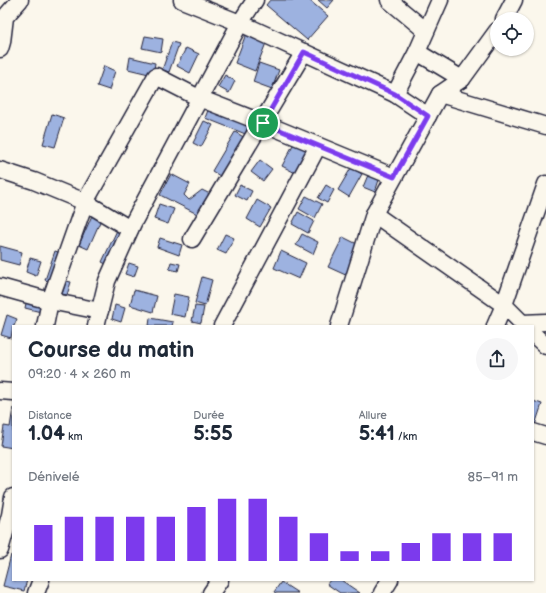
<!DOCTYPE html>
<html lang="fr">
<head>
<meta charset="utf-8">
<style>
	body { margin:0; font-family:"Balsamiq Sans",sans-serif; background:#f6f6f7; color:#1f2937; height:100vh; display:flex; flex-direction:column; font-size:15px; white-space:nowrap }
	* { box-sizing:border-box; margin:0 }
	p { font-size:13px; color:#747a83 }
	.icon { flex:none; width:22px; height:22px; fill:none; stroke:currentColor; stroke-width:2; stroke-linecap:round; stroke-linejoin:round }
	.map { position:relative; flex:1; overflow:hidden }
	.side { position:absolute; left:12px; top:325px; width:522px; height:256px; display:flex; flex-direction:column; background:#fff; border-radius:0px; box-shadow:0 1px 3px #0004 }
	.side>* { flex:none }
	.fabs { position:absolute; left:490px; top:12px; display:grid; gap:8px }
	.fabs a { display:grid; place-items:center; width:44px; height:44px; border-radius:50%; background:#fff; box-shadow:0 1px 3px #0004; font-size:20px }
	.pin { position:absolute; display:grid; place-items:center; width:34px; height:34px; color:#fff; margin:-17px; border:2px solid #fff; border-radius:50%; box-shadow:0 1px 4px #0007 }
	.round { display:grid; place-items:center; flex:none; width:42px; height:42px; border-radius:21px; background:#f6f6f7 }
	.headline { display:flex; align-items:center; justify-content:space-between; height:68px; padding:0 16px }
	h1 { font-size:22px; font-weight:800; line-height:30px }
	.stats { display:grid; grid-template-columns:repeat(3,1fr); gap:6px; height:68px; padding:4px 16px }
	.stats div { display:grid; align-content:center }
	.stats b { font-size:20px; font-weight:800 }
	.stats small { font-size:11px; font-weight:400 }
	.stats p { font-size:11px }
	.chart { height:112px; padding:8px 16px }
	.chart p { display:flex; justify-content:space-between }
	.chart svg { width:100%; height:72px; margin-top:4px; stroke:#7c3aed; stroke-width:6 }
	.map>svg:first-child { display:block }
	.building { fill:#9db2e0; stroke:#22223b }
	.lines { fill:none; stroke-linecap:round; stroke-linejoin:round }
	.minor-casing { stroke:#22223b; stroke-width:19 }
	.minor { stroke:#fbf7ec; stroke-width:16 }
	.route-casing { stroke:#fff; stroke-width:8 }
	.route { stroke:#7c3aed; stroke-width:5 }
</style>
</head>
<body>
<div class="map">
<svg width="546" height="593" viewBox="0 0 546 593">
	<rect width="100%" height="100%" fill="#fbf7ec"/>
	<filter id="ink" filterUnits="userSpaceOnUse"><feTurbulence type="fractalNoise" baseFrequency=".025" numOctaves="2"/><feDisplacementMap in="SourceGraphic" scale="8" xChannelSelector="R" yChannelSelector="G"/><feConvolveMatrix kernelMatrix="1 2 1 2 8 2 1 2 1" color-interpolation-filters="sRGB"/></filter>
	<g filter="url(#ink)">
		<g class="building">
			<path d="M270,0H309L328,16L307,40L266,5Z"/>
			<path d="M318,0H334L327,8Z"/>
			<path d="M246,34L266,43L255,71L235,63Z"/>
			<path d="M145,36L163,39L161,52L142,48Z"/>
			<path d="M172,42L179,44L169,72L162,70Z"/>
			<path d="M186,48L199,54L190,73L177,66Z"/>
			<path d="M130,57L155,63L153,75L128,69Z"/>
			<path d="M259,63L279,70L272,89L253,82Z"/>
			<path d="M104,66L115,71L109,90L97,86Z"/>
			<path d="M225,75L235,81L229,93L218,87Z"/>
			<path d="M210,105L253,121L248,135L205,118Z"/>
			<path d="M52,114L64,118L55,147L43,144Z"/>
			<path d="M204,121L213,125L201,147L193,143Z"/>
			<path d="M235,132L247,139L223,178L212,171Z"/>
			<path d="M295,141L314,150L301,176L282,166Z"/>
			<path d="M260,160L272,169L263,181L251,172Z"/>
			<path d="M351,168L362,174L349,197L338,190Z"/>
			<path d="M171,174L190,184L184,195L189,200L202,190L214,196L203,217L160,195Z"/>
			<path d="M368,175L379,180L375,192L363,187Z"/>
			<path d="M240,185L252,191L247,201L235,195Z"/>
			<path d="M326,185L334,190L327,203L318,198Z"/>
			<path d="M306,196L322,204L315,218L299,209Z"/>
			<path d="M257,200L271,208L260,227L247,219Z"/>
			<path d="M159,204L174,209L168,224L154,219Z"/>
			<path d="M94,211L103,215L88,249L79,245Z"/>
			<path d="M298,212L314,221L308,233L292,224Z"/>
			<path d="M119,226L127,230L110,266L102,262Z"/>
			<path d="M225,234L234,238L226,254L217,250Z"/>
			<path d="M302,234L318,242L313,254L296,245Z"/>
			<path d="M343,237L363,247L350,277L328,267Z"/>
			<path d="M160,238L182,245L179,255L157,247Z"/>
			<path d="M0,246L22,252L19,265L0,260Z"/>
			<path d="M55,251L64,254L54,283L45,280Z"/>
			<path d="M281,251L306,263L299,279L274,268Z"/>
			<path d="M30,258L41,261L36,276L26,272Z"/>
			<path d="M171,262L180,264L178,271L169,269Z"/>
			<path d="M129,263L138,266L134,277L125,274Z"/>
			<path d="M202,277L212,280L205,306L195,303Z"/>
			<path d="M66,281L71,282L67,295L62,294Z"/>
			<path d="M134,290L157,296L153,312L130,305Z"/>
			<path d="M174,294L189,297L185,317L170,314Z"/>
			<path d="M27,298L48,303L45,313L25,308Z"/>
			<path d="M115,305L125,308L121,322L112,319Z"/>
			<path d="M195,306L204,307L201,323L192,321Z"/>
			<path d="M7,315L17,319L14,326H13L11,338L1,335Z"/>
			<path d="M150,318L173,322L172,326H149Z"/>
			<path d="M533,401L542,404L535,425L533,424Z"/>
			<path d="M13,408V448L1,446L4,426L10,427Z"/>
			<path d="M11,555L13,556V580H27L24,591L3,586Z"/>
			<path d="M330,580H341L360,593H340L327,584Z"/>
			<path d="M281,582L298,593H276L274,592Z"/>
		</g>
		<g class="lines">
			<g class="minor-casing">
				<g id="minor">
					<path d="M182,0L240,23L395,94L428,116"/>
					<path d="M389,0L426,31"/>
					<path d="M504,19L514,0"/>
					<path d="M0,49L2,42L5,17L20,0"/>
					<path d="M417,52L462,79"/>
					<path d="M395,94L417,52L440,0"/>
					<path d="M440,94L546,126"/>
					<path d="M0,170L34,181L85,202L130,229"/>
					<path d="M374,214L504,305L525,326"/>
					<path d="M192,239L304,52"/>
					<path d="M0,287L50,301L100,311"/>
					<path d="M522,323L546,322"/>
					<path d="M45,326L50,301L85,202L156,76L199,98L263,123L394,177"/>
					<path d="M96,326L107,281L133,223L240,23L255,0"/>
					<path d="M222,326L318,146"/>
					<path d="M339,326L374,214L440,94L462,79L497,31"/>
					<path d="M495,326L504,305L546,184"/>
					<path d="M533,334L546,346"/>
					<path d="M0,391L13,392"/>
					<path d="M533,432L546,436"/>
					<path d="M0,550L10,515L13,497"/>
					<path d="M36,593L41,580"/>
					<path d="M211,593L220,580"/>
					<path d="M382,593L390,580"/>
				</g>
			</g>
			<use href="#minor" class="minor"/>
		</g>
	</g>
	<g class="lines" filter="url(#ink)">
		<g class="route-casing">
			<path id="route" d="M304,52L395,94L428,116L394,177L263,123Z"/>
		</g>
		<use href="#route" class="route"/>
	</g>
</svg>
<div class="fabs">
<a><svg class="icon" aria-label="locate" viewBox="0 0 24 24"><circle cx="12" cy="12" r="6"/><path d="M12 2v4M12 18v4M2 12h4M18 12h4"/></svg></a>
</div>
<div class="pin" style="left:263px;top:123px;background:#1e9e55"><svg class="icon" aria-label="arrive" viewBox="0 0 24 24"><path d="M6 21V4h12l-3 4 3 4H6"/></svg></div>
<section class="side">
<div class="headline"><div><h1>Course du matin</h1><p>09:20 · 4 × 260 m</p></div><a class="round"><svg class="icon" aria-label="share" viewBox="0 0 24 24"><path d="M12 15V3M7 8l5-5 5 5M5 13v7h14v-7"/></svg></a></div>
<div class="stats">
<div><p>Distance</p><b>1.04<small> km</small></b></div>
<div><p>Durée</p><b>5:55</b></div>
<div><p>Allure</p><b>5:41<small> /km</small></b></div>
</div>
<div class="chart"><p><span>Dénivelé</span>85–91 m</p>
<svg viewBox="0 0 160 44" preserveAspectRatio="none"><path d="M5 44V22M15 44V17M25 44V17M35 44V17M45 44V17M55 44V11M65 44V6M75 44V6M85 44V17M95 44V27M105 44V38M115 44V38M125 44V33M135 44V27M145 44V27M155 44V27"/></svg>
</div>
</section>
</div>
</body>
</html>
